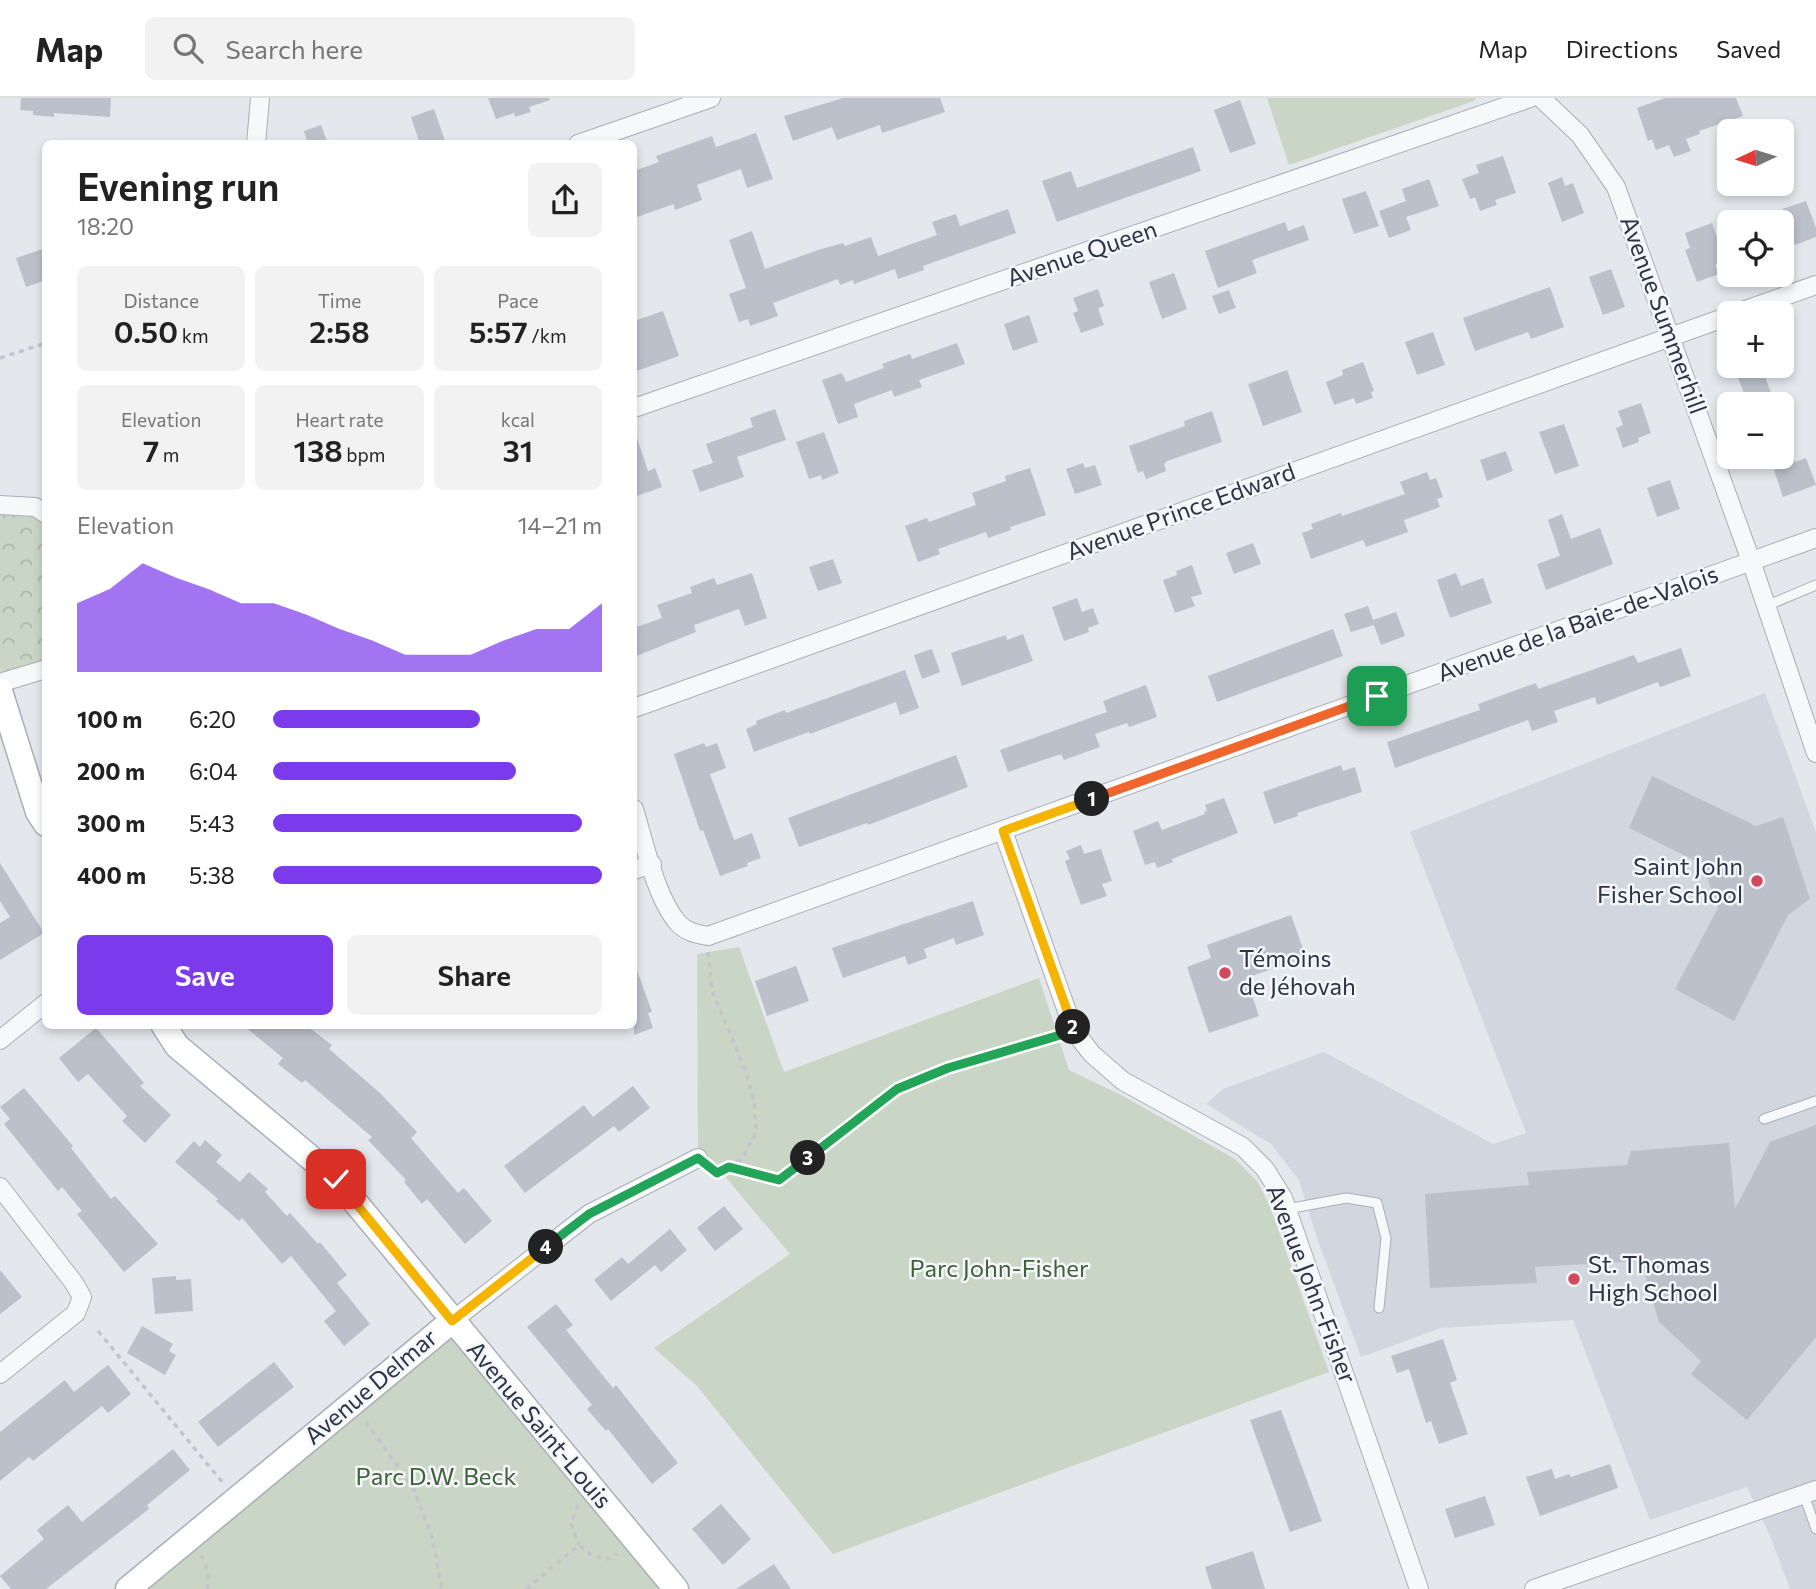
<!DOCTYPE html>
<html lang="en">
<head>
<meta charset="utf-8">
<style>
	body { margin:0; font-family:Commissioner,sans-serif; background:#f2f2f2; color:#222; height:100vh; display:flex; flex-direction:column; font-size:26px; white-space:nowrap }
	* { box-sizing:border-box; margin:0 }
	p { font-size:23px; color:#767676 }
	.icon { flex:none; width:38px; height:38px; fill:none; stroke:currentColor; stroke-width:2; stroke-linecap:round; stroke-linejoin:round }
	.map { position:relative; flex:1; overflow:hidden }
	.side { position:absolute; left:42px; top:42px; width:595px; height:889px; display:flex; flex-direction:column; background:#fff; border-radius:10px; box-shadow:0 4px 10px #0003 }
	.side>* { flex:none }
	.needle { width:46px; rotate:266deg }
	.buttons { position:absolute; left:1717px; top:21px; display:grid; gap:14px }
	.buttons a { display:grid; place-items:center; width:77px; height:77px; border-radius:10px; background:#fff; box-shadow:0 4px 10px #0003; font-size:35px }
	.pin { position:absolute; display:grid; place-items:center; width:60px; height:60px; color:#fff; margin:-30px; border-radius:14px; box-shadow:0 4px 10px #0006 }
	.km { position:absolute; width:35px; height:35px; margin:-18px; border-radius:50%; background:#222; color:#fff; font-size:19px; line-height:35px; text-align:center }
	.round { display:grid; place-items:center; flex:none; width:74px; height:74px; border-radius:10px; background:#f2f2f2 }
	.head { display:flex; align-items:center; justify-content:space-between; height:119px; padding:0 35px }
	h1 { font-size:38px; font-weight:600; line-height:52px }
	.figures { display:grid; grid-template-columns:repeat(3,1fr); gap:10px; height:119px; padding:7px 35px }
	.figures div { display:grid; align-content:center; border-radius:10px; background:#f2f2f2; text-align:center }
	.figures b { font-size:30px; font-weight:600 }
	.figures small { font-size:19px; font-weight:400 }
	.figures p { font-size:19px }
	.chart { height:196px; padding:14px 35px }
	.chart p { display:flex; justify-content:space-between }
	.chart svg { width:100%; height:126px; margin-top:7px; fill:#7c3aed; opacity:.7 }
	.action { display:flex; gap:14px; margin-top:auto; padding:14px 35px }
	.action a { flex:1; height:80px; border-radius:10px; background:#7c3aed; color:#fff; font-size:28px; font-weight:600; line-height:80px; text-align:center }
	.action a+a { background:#f2f2f2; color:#222 }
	ul { padding:0 35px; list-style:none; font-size:23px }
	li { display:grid; grid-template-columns:112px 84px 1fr; align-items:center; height:52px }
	li i { height:18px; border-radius:9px; background:#7c3aed }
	header { display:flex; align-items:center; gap:42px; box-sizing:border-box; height:98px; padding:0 35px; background:#fff; border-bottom:2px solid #e0e0e0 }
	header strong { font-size:33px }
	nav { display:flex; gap:38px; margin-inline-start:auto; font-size:24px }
	.search { width:490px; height:63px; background:#f2f2f2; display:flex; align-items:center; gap:18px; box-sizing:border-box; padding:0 24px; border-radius:10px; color:#767676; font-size:26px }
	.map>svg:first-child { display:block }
	.built { fill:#d2d6de }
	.forest { fill:url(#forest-crowns) }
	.green { fill:#c9d6c5 }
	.building { fill:#bbc0ca }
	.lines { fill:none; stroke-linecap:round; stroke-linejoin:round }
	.lane-casing { stroke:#a9aeb7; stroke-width:11 }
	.street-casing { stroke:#a9aeb7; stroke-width:20 }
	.secondary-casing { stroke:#a9aeb7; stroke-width:27 }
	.path { stroke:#c2c5cb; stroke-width:3.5; stroke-dasharray:5 5; stroke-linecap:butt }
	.lane { stroke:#f7f8fa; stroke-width:9 }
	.street { stroke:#f7f8fa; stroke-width:18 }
	.secondary { stroke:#fff; stroke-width:24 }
	.split-1-casing { stroke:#fff; stroke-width:14 }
	.split-2-casing { stroke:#fff; stroke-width:14 }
	.split-3-casing { stroke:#fff; stroke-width:14 }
	.split-4-casing { stroke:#fff; stroke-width:14 }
	.split-5-casing { stroke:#fff; stroke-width:14 }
	.split-1 { stroke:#f0652b; stroke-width:9 }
	.split-2 { stroke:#f5b400; stroke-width:9 }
	.split-3 { stroke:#22a559; stroke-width:9 }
	.split-4 { stroke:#22a559; stroke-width:9 }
	.split-5 { stroke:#f5b400; stroke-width:9 }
	.poi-dot { fill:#d1495b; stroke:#f4f6f9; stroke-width:2.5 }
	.labels { text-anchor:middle; stroke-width:5; stroke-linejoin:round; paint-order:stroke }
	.street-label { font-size:24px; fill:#2b3445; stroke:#f4f6f9 }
	.poi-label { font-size:24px; fill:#2b3445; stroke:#f4f6f9; text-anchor:start }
	.park-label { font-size:24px; fill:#3f6138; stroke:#f4f6f9 }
</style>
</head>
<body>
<header>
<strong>Map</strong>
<div class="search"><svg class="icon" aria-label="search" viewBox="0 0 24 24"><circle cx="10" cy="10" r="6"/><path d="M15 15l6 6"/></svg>Search here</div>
<nav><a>Map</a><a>Directions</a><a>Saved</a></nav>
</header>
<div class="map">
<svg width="1816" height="1491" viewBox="0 0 1816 1491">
	<defs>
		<pattern id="forest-crowns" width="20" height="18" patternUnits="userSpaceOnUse" patternTransform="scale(1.75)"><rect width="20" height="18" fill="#c9d6c5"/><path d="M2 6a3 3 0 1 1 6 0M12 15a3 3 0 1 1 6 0" fill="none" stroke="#adb8ab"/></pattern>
	</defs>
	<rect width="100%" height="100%" fill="#e4e7ec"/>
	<path class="built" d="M1765,595L1816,734V1491H1790L1771,1440L1747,1389L1650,1422L1573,1222L1441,1230L1361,1259L1317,1140L1299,1082L1271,1046L1206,1006L1223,991L1324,954L1493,1046L1526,1035L1410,734Z"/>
	<path class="forest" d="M0,407L45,416V571L0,585Z"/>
	<g class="green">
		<path d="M1267,0H1476L1474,3L1289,67Z"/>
		<path d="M739,849L784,974L1039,880L1069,972L1123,998L1235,1061L1257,1083L1269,1106L1329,1274L833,1456L697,1288L654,1250L790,1156L723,1076L698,1060L697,856Z"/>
		<path d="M452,1223L676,1491H131Z"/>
	</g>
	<g class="building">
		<path d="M21,0H111L110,19L54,15V19L33,17V13L20,12Z"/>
		<path d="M488,0H549L550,2L529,9L531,14L515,19L514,15L496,21Z"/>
		<path d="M843,0H940L945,14L882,35L880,27L837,42L832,29L793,43L784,18Z"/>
		<path d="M1665,0H1736L1743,18L1699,33L1700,36L1686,41L1691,53L1674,59L1669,47L1656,52L1652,41L1648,43L1637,10Z"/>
		<path d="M1240,2L1256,46L1230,55L1214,12Z"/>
		<path d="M434,11L446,46H420L411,19Z"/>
		<path d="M321,27L328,46H308L304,33Z"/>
		<path d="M756,35L773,81L747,90L741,71L697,87L702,102L675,112L674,106L634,120V73L659,64L656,58L712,38L716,49Z"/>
		<path d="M1193,49L1201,73L1057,124L1042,83L1071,73L1077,90Z"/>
		<path d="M1503,58L1516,95L1495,102L1497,107L1480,113L1475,99L1470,101L1462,81L1479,75L1476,67Z"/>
		<path d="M1562,79L1565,88L1573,85L1584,115L1562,124L1548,85Z"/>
		<path d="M1429,81L1439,108L1406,119L1411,132L1389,140L1379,113L1406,103L1402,91Z"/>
		<path d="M1366,93L1379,128L1354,136L1342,101Z"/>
		<path d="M1806,103L1816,130V139L1795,147L1793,143L1782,147V119L1784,118L1782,111Z"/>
		<path d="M1008,111L1016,135L923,168L924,172L898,181L895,171L854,186L853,182L840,187L838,181L773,205L778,218L750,228L748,221L739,224L729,196L746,190L729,142L752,133L765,171L818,152L843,145L845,148L871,139L878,158L937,137L932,124L956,116L960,128Z"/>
		<path d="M1285,124L1288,133L1304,127L1309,142L1252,162L1257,175L1218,190L1205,153Z"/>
		<path d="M1712,125L1725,163L1715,167L1719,176L1697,184L1685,152L1690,150L1685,135Z"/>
		<path d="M46,150V182L26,189L16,160Z"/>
		<path d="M1611,171L1625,209L1603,217L1589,179Z"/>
		<path d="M1174,175L1187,211L1162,221L1149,184Z"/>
		<path d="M1550,189L1564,229L1531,241L1528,234L1475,253L1463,220Z"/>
		<path d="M1098,191L1104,208L1098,210L1104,227L1081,235L1073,215L1078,213L1073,200Z"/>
		<path d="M1229,192L1236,210L1219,216L1212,198Z"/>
		<path d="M663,213L679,258L634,274V223Z"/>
		<path d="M1029,217L1038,244L1013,253L1004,226Z"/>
		<path d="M1433,234L1445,267L1417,277L1405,244Z"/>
		<path d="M957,245L965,266L919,282L922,289L894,299L892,292L854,306L858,319L838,326L822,282L842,275L846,284L884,270L882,266L910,256L912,261Z"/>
		<path d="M1363,264L1374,293L1371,294L1373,300L1356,306L1354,300L1334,307L1326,284L1343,277L1342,272Z"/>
		<path d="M1754,268H1761L1773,300L1756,306H1748L1736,274Z"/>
		<path d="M1287,272L1302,314L1263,328L1248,286Z"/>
		<path d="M1641,305L1651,335L1638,340L1639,344L1623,350L1616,330L1623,327L1618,313Z"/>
		<path d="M775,311L786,342L737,359L744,379L700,394L692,372L713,365L706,346L753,329L750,320Z"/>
		<path d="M1212,313L1222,344L1167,363L1164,366L1166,373L1146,381L1143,373L1138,375L1129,348L1185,328L1184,323Z"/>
		<path d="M1564,326L1579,368L1555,376L1539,334Z"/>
		<path d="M1782,333H1784L1795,364L1806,360L1816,387L1783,399L1774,372L1782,369Z"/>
		<path d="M824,334L839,375L822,382L821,377L809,381L796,344Z"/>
		<path d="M636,337L648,373L655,370L662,389L634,399V338Z"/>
		<path d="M1506,353L1513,373L1487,383L1480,362Z"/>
		<path d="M1083,365L1085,370L1095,367L1102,387L1075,396L1066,371Z"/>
		<path d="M1030,370L1046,417L1010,429L1011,432L988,440L986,434L938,451L940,456L918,464L905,428L927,420L929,424L976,407L972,395L1006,383L1005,378Z"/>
		<path d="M1427,374L1430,382L1436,380L1443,399L1437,401L1440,409L1404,422L1408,434L1366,449L1363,442L1311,461L1302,435L1313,431L1311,426L1341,415L1342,418L1405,396L1400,384Z"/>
		<path d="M1670,382L1680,411L1657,419L1647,390Z"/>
		<path d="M1562,416L1571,441L1600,430L1613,466L1546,492L1537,466L1560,458L1548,422Z"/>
		<path d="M1253,445L1261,466L1234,476L1226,455Z"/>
		<path d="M833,461L842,485L818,493L809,469Z"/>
		<path d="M1192,467L1202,496L1191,499L1195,508L1175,515L1163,482L1177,477L1176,473Z"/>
		<path d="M752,475L767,520L745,528L739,511L694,527L696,534L634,559V530L662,520L657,507L692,495L690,489L714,480L717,487Z"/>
		<path d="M1456,475L1461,488L1483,480L1492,505L1450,520L1437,482Z"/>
		<path d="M1077,500L1082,514L1093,510L1099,526L1088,530L1089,534L1064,543L1052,509Z"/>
		<path d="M1368,508L1373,522L1396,514L1405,538L1381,547L1374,527L1351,534L1344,516Z"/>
		<path d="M1333,531L1343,558L1217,604L1208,578Z"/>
		<path d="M1023,536L1033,563L962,588L951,555L1006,537L1007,542Z"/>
		<path d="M1681,550L1691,578L1660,589L1658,584L1597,607L1595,599L1554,613L1558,624L1532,633L1528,622L1395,670L1387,644L1480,612L1478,606L1536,585L1538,591L1634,557L1638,565Z"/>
		<path d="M932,551L940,574L922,581L914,557Z"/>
		<path d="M905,572L919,610L900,617L896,604L810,636L809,634L754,654L746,631L757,626L756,623L785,612L786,615Z"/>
		<path d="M1146,587L1157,619L1129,629L1127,625L1095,636L1100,649L1064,662L1061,656L1008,674L1000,652L1107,614L1103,603Z"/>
		<path d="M704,645L706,649L717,645L726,670L710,676L734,742L752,735L761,760L747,765L748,768L720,778L703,732L700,733L674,656Z"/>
		<path d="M956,657L968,689L868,727L867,725L799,749L788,720Z"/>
		<path d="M1341,667L1343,673L1355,669L1362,694L1297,715L1298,718L1274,726L1263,694Z"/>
		<path d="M1652,678L1756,728L1783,719L1810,801L1788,817L1734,923L1675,891L1718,810L1702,766L1629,730Z"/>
		<path d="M1224,700L1238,735L1172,761L1173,764L1157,770L1155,764L1145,767L1133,733L1158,723L1162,732L1205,716L1204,714L1207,713L1205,707Z"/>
		<path d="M1081,747L1084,756L1101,751L1112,783L1102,786L1107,798L1081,807L1065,763L1070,761L1066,753Z"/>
		<path d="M0,765L44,835L0,862V825L10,819L0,803Z"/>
		<path d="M973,803L984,837L956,847L954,840L924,851L927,860L908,867L905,858L843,880L832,850Z"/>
		<path d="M1291,817L1306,859L1246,880L1259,918L1209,935L1187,869L1211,860L1207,847Z"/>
		<path d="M634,867H635L652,914L648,915L653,930L634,937Z"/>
		<path d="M796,868L809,903L767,918L755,883Z"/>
		<path d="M244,928H307L332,947L329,951L380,995L417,1034L411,1040L458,1095L464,1090L492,1123L465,1146L427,1101L422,1106L404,1084L406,1082L368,1042L372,1039L305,982L302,985L278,966L283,960Z"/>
		<path d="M96,930L144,985L140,988L171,1017L145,1045L122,1023L127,1018L88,976L78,984L59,960Z"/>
		<path d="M633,988L650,1010L619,1034L614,1028L525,1095L504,1068L584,1007L593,1019Z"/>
		<path d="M24,990L73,1048L71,1050L111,1101L115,1098L158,1146L124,1174L77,1116L82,1113L62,1089L58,1093L4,1026L10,1021L0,1009Z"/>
		<path d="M1816,1027V1239L1747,1322L1691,1276L1701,1263L1659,1224L1641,1163L1535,1169L1537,1185L1430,1190L1425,1096L1529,1087L1527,1074L1627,1067L1631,1053L1729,1045L1735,1111L1770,1044Z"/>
		<path d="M205,1042L222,1057L216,1064L240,1084L249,1074L268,1091L265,1094L287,1118L290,1115L318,1146L320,1144L347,1177L337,1185L370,1226L344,1248L324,1223L336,1213L291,1158L282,1166L242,1120L239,1123L216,1103L218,1101L175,1064L194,1043L200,1049Z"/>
		<path d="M724,1108L743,1131L715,1153L697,1130Z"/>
		<path d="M670,1131L687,1152L661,1174L655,1167L611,1203L594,1182L622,1159L628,1166Z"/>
		<path d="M0,1172L22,1199L0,1216Z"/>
		<path d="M176,1178V1182L191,1181L193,1213L155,1216L152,1180Z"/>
		<path d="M556,1206L573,1227L566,1232L613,1290L616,1287L678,1365L652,1386L608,1331L606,1333L587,1311L592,1307L527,1229Z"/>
		<path d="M142,1228L173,1246L169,1253L176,1257L165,1277L127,1255Z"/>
		<path d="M1443,1241L1457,1282L1450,1285L1468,1336L1439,1346L1431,1323L1426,1325L1409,1271L1397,1275L1391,1258Z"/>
		<path d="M274,1264L294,1289L218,1349L198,1324Z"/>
		<path d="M108,1267L131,1296L108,1315L102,1308L33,1363L29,1359L0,1383V1334L65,1282L74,1294Z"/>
		<path d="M1281,1312L1322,1423L1290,1434L1250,1322Z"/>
		<path d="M173,1351L190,1372L147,1407L149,1411L46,1491H11L0,1478L44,1441L37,1432L68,1407L82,1424Z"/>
		<path d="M1610,1366L1618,1390L1540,1418L1526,1379L1552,1371L1555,1381L1569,1376L1571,1379Z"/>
		<path d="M1485,1398L1495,1427L1455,1440L1445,1411Z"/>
		<path d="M721,1406L751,1441L723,1467L692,1431Z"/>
		<path d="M1253,1453L1265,1491H1212L1205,1469Z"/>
		<path d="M774,1466L791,1491H736Z"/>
	</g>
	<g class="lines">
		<g class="lane-casing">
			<g id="lane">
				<path d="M1766,508L1816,487"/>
				<path d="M1764,1021L1816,1003"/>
				<path d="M1287,1111L1346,1100L1377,1105L1386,1140L1379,1210"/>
				<path d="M1804,1397L1816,1431"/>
			</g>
		</g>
		<g class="street-casing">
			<g id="street">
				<path d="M1541,0L1580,37L1616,89L1751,463L1816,655"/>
				<path d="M256,46L260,0"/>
				<path d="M578,46L711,0"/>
				<path d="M1737,215L1816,187"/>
				<path d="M634,310L1530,0"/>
				<path d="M0,407L35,409L46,416"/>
				<path d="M0,585L46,571"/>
				<path d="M634,610L1729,218"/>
				<path d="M634,711C644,744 656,800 678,825C686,834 697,836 708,838L1816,440"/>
				<path d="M1003,733L1074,933L1092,956L1123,983L1243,1049L1265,1071L1283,1100L1419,1491"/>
				<path d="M634,772L652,766"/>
				<path d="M0,942L46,905"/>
				<path d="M0,1089L74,1185L82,1199L76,1215L0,1276"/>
				<path d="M452,1223L589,1116L698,1060"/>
				<path d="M1534,1491L1816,1392"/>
			</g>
		</g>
		<g class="secondary-casing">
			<g id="secondary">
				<path d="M0,593L38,714L46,726"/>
				<path d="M164,928L177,948L336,1081L676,1491"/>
				<path d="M128,1491L452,1223"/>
			</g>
		</g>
		<g class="path">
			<path d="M0,260L46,245"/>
			<path d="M708,854L712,893L745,971L754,1003L756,1035L742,1061L717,1075L711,1071"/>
			<path d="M729,1069L779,1082L897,991L948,970L1056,938"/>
			<path d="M98,1233L223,1385"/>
			<path d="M366,1324L413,1390L431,1435L442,1491"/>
			<path d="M578,1407L571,1426L579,1447"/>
			<path d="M201,1457C207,1469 210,1478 207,1491"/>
			<path d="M526,1491L579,1447L593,1458L609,1461L617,1456"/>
		</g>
		<use href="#lane" class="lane"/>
		<use href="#street" class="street"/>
		<use href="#secondary" class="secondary"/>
	</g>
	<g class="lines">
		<g class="split-1-casing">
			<path id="split-1" d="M1092,701L1377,598"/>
		</g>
		<g class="split-2-casing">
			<path id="split-2" d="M1073,929L1003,733L1092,701"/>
		</g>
		<g class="split-3-casing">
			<path id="split-3" d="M808,1060L897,991L948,970L1074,933L1073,929"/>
		</g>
		<g class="split-4-casing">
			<path id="split-4" d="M546,1149L589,1116L698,1060L717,1075L729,1069L779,1082L808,1060"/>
		</g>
		<g class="split-5-casing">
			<path id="split-5" d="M336,1081L452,1223L546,1149"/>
		</g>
		<use href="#split-1" class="split-1"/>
		<use href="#split-2" class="split-2"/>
		<use href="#split-3" class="split-3"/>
		<use href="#split-4" class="split-4"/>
		<use href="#split-5" class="split-5"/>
	</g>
	<g class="poi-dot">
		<circle cx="1757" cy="783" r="7"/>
		<circle cx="1225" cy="875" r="7"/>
		<circle cx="1574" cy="1181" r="7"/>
	</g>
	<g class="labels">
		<g class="street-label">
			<text transform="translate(1082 156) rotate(-19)" y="8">Avenue Queen</text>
			<text transform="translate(1663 217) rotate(70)" y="8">Avenue Summerhill</text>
			<text transform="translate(1181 414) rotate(-20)" y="8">Avenue Prince Edward</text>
			<text transform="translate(1578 526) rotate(-20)" y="8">Avenue de la Baie-de-Valois</text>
			<text transform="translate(1311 1186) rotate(69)" y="8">Avenue John-Fisher</text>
			<text transform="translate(371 1289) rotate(-40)" y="8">Avenue Delmar</text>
			<text transform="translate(539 1327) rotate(50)" y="8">Avenue Saint-Louis</text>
		</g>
		<g class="poi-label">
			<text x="1743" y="777" text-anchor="end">Saint John<tspan x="1743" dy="28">Fisher School</tspan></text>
			<text x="1239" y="869">Témoins<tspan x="1239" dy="28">de Jéhovah</tspan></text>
			<text x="1588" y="1175">St. Thomas<tspan x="1588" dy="28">High School</tspan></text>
		</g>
		<g class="park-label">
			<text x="999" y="1179">Parc John-Fisher</text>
			<text x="436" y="1387">Parc D.W. Beck</text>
		</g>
	</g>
</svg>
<div class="buttons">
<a><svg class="needle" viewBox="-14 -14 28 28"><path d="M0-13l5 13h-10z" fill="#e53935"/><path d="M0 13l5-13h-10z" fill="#767676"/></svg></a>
<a><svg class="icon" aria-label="locate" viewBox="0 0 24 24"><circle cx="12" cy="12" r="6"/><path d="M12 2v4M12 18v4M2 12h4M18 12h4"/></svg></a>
<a>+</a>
<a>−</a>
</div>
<div class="pin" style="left:1377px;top:598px;background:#1e9e55"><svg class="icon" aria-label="arrive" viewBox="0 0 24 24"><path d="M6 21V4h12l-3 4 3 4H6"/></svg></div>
<div class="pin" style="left:336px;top:1081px;background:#d93025"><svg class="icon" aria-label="check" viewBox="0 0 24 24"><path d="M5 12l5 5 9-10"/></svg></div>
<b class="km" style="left:1092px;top:701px">1</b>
<b class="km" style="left:1073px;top:929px">2</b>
<b class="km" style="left:808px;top:1060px">3</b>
<b class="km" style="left:546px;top:1149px">4</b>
<section class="side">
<div class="head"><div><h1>Evening run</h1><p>18:20</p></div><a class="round"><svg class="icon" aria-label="share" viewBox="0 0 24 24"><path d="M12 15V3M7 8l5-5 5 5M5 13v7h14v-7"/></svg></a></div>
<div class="figures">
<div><p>Distance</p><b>0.50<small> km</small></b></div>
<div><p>Time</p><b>2:58</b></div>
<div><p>Pace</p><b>5:57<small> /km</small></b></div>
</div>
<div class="figures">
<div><p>Elevation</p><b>7<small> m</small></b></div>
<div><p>Heart rate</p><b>138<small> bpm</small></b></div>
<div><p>kcal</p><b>31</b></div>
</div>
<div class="chart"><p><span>Elevation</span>14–21 m</p>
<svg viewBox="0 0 160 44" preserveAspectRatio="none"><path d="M0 44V20L10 15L20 6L30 11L40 15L50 20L60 20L70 24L80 29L90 33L100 38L110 38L120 38L130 33L140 29L150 29L160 20V44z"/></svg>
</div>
<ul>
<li><b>100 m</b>6:20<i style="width:63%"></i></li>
<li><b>200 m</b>6:04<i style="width:74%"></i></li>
<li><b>300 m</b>5:43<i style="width:94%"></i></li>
<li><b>400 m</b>5:38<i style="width:100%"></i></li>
</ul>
<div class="action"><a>Save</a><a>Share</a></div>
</section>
</div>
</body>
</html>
